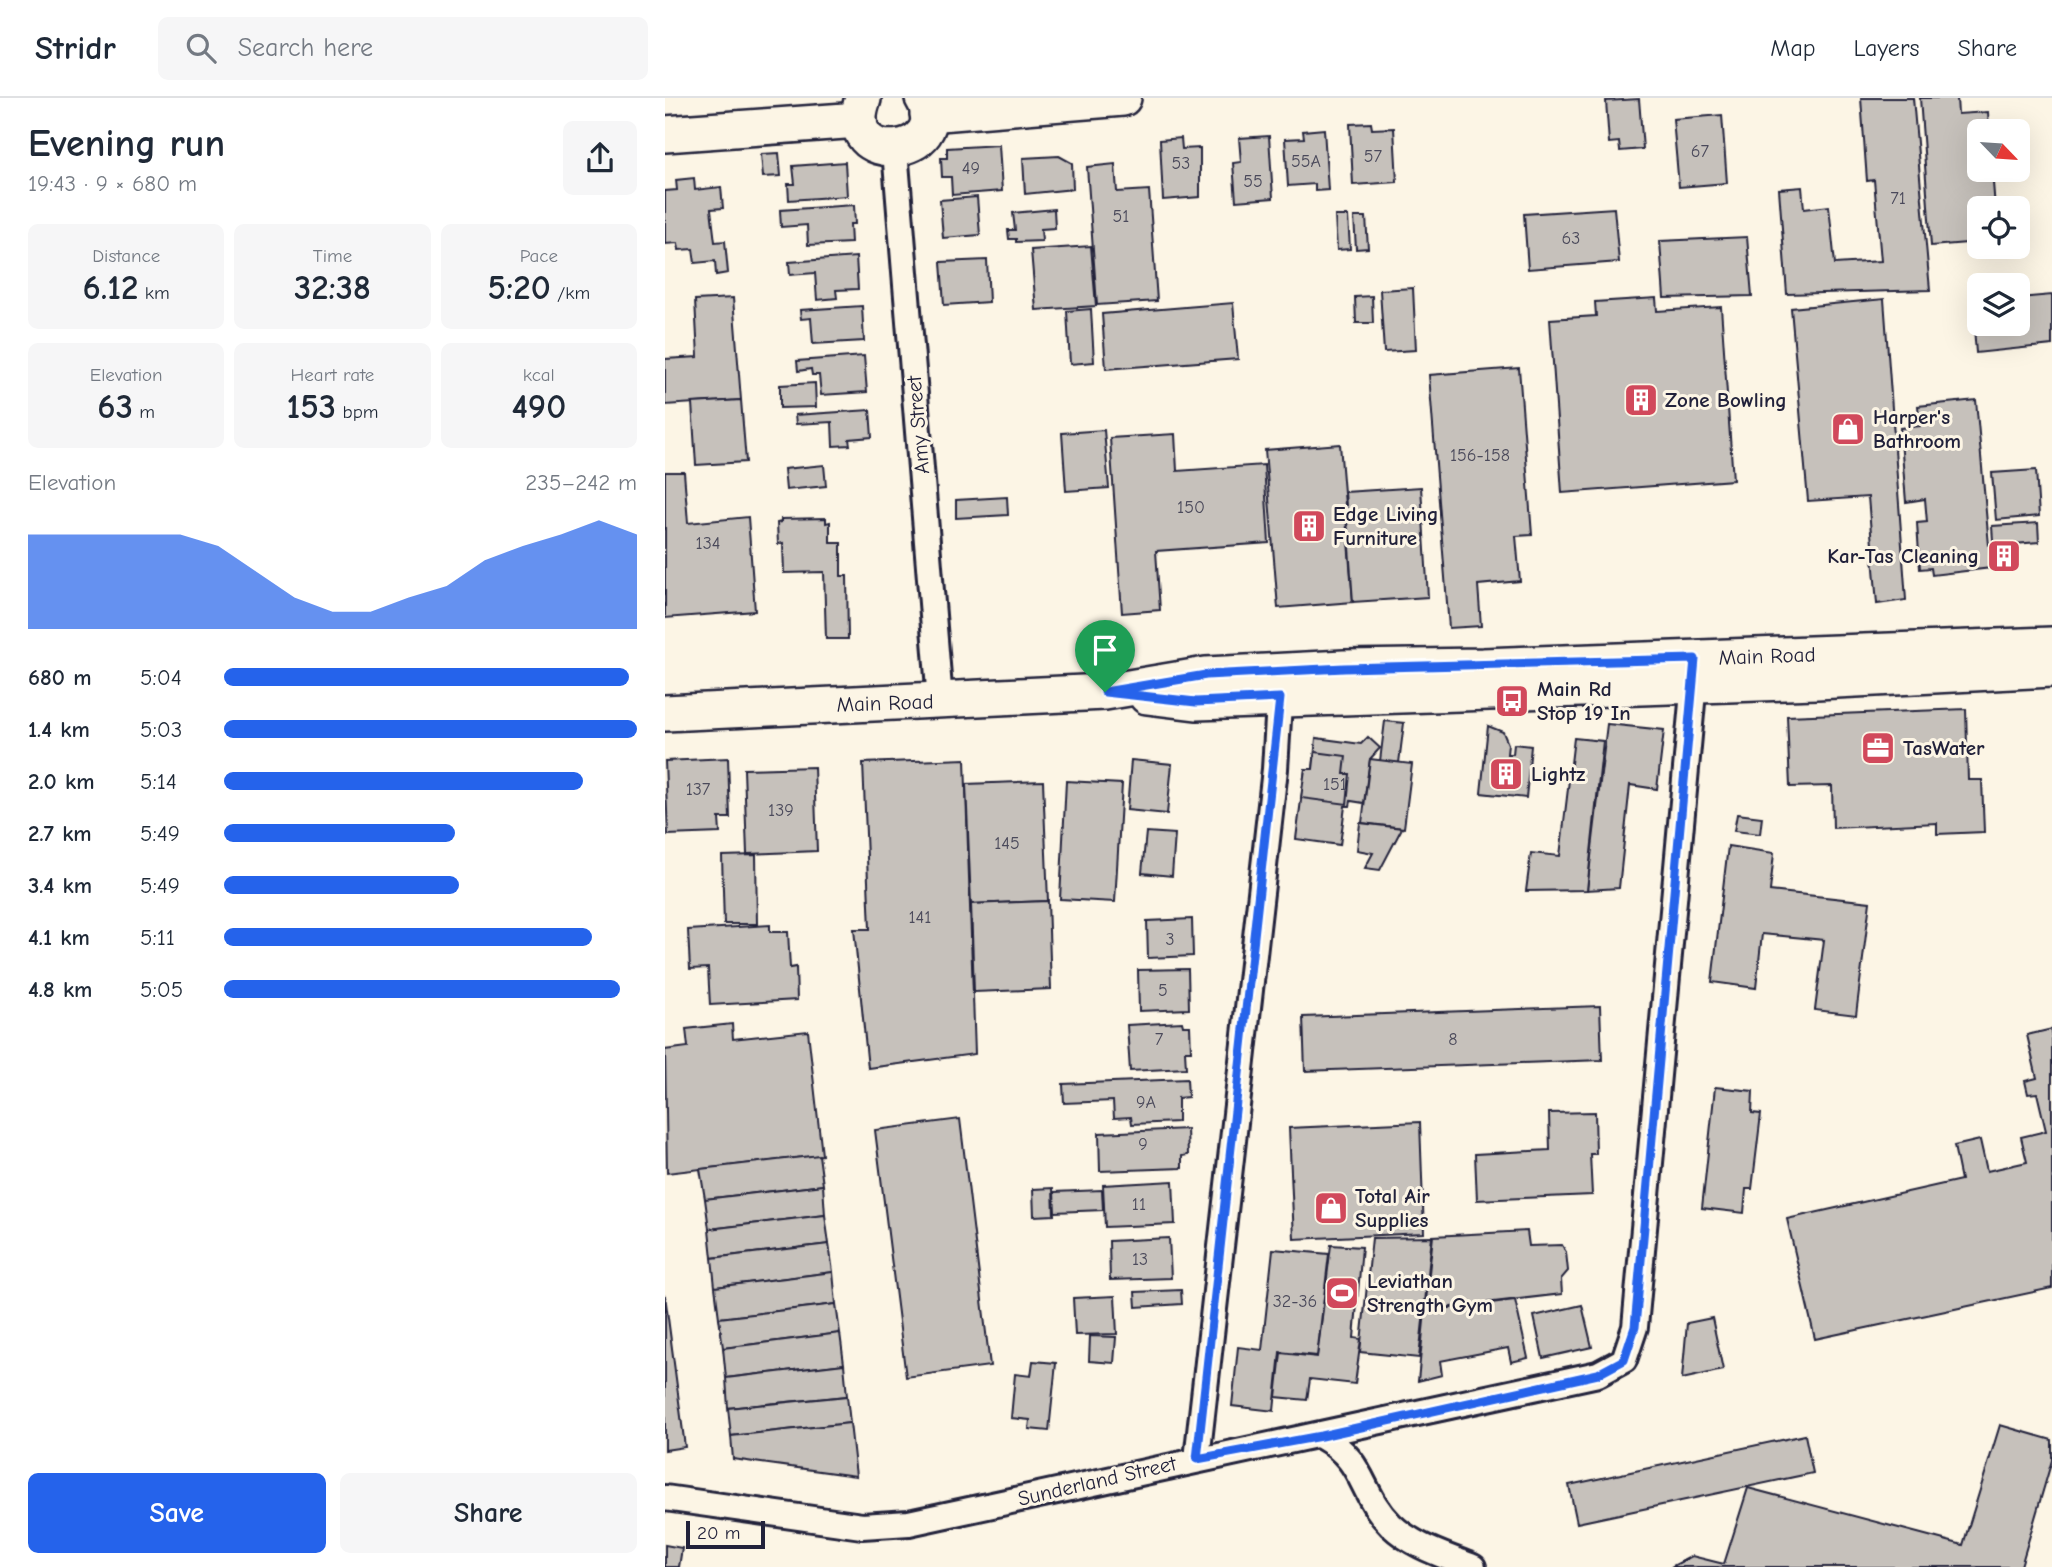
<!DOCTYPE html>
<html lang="en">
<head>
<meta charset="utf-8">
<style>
	body { margin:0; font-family:"Comic Neue",sans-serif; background:#f6f6f7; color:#1f2937; height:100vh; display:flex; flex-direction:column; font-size:26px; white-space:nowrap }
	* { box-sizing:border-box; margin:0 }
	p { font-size:23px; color:#747a83 }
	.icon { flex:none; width:38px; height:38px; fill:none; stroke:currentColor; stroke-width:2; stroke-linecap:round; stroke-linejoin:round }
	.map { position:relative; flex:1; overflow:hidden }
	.drawer { display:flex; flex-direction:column; background:#fff; width:665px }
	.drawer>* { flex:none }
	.needle { width:46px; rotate:115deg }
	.buttons { position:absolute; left:1302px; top:21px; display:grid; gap:14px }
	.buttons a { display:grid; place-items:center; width:63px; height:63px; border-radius:10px; background:#fff; box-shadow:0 7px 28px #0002; font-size:35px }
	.scale { position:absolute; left:21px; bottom:18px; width:79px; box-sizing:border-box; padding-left:7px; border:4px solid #22223b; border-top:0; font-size:19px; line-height:24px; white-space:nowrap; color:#22223b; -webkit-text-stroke:5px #fcf5e5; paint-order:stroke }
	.pin { position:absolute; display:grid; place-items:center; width:60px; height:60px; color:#fff; margin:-72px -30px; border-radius:50% 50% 50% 0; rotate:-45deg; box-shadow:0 0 7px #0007 }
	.pin .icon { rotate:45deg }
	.round { display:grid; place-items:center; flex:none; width:74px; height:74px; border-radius:10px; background:#f6f6f7 }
	.headline { display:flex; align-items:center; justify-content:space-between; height:119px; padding:0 28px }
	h1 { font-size:38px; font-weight:700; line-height:52px }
	.stats { display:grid; grid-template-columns:repeat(3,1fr); gap:10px; height:119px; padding:7px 28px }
	.stats div { display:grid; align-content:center; border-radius:10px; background:#f6f6f7; text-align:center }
	.stats b { font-size:35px; font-weight:700 }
	.stats small { font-size:19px; font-weight:400 }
	.stats p { font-size:19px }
	.chart { height:196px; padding:14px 28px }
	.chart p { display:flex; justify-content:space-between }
	.chart svg { width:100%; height:126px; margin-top:7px; fill:#2563eb; opacity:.7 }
	.primary-button { display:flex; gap:14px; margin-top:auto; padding:14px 28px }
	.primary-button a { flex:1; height:80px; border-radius:10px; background:#2563eb; color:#fff; font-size:28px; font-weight:700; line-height:80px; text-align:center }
	.primary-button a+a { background:#f6f6f7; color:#1f2937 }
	ul { padding:0 28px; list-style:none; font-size:23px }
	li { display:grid; grid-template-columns:112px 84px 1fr; align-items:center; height:52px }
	li i { height:18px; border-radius:9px; background:#2563eb }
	header { display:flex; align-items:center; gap:42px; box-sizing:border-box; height:98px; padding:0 35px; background:#fff; border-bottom:2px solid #e0e1e3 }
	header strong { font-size:33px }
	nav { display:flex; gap:38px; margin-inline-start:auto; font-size:24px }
	.search { width:490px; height:63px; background:#f6f6f7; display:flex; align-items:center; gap:18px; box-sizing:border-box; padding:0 24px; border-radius:10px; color:#747a83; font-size:26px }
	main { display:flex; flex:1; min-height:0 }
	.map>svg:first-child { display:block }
	.building { fill:#c6c1bb; stroke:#22223b; stroke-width:2 }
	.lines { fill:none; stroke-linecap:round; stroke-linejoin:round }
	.street-casing { stroke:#22223b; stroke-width:30 }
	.secondary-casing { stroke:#22223b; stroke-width:40 }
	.street { stroke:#fcf5e5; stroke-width:24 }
	.secondary { stroke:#fcf5e5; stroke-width:35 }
	.route-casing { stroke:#fff; stroke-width:14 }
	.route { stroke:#2563eb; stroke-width:9 }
	.labels { text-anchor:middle; stroke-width:6; stroke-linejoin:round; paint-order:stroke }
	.number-label { font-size:18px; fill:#4b4a5b }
	.poi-label { font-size:21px; font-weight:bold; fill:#22223b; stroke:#fcf5e5; text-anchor:start }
	.street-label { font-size:21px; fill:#22223b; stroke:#fcf5e5 }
</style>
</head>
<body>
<header>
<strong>Stridr</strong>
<div class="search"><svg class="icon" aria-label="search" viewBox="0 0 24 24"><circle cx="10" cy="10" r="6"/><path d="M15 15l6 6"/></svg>Search here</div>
<nav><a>Map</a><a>Layers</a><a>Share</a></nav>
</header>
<main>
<section class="drawer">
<div class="headline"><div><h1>Evening run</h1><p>19:43 · 9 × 680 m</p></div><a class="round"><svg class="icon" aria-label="share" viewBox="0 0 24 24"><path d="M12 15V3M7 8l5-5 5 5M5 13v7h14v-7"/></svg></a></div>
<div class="stats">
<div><p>Distance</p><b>6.12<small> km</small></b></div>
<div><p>Time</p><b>32:38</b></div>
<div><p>Pace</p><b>5:20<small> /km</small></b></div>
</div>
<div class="stats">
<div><p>Elevation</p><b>63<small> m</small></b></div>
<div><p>Heart rate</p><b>153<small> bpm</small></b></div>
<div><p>kcal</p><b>490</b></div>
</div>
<div class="chart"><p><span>Elevation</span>235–242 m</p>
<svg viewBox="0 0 160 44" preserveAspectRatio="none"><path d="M0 44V11L10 11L20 11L30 11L40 11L50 15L60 24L70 33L80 38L90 38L100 33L110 29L120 20L130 15L140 11L150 6L160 11V44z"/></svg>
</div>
<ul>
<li><b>680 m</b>5:04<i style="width:98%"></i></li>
<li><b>1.4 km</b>5:03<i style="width:100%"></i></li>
<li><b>2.0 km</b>5:14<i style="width:87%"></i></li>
<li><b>2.7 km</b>5:49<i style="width:56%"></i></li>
<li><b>3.4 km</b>5:49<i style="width:57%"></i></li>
<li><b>4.1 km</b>5:11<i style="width:89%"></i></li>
<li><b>4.8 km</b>5:05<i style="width:96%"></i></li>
</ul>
<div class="primary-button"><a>Save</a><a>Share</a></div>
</section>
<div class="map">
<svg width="1387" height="1469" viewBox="0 0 1387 1469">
	<rect width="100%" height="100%" fill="#fcf5e5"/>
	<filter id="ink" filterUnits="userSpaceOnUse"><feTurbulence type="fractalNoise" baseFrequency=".0143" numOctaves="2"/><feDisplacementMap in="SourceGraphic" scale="14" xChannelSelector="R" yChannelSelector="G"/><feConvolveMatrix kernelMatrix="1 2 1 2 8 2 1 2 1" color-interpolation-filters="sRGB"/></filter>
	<g filter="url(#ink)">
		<g class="building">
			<path d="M1196,0H1248L1265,192L1122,196L1114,91L1137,89L1139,111L1164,108L1170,166L1216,163L1209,82L1202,83Z"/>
			<path d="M1255,0H1292L1293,16L1323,14L1324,33H1314V72H1327L1330,110H1314V144L1266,148Z"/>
			<path d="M974,1L978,51L955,53L954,44L944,45L941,3Z"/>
			<path d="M1057,17L1062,85L1014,89L1008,21Z"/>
			<path d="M706,25L707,31L729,30L732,84L688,87L685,26Z"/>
			<path d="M659,31L663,92L650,93V86L623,88L620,41L639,40L638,33Z"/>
			<path d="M604,38L608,100L571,103L568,65L576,64L574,40Z"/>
			<path d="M516,40L517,51L535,50V99L498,102L495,42Z"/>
			<path d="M334,47L337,93L287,97L286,79H277L276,60H282V50Z"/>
			<path d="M114,55L116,78L98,79L96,56Z"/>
			<path d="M394,58L407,65L408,91L360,96L358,60Z"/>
			<path d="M180,64L182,98L124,102L123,86H130L128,68Z"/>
			<path d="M450,66L452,94L484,92L492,203L432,207L422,69Z"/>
			<path d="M29,80L30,92L56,89L58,110L46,111L50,144L60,143L63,175L51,177L50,163L30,165L28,151L14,152L13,145L0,146V93L12,92L11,82Z"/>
			<path d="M312,99L315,137L278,140L275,102Z"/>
			<path d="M189,107L190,126H185L186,145L143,147L142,127L116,129L115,112Z"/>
			<path d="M949,110L954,164L863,171L859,116Z"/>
			<path d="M389,111L390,130L376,131L377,143L351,144V141H344L343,132H350L348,115Z"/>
			<path d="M670,118H683L685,151L672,152Z"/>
			<path d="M689,119H701L703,150L691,151Z"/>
			<path d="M1082,139L1087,198L999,200L995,143Z"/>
			<path d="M426,148L431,208L371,212L366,152Z"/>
			<path d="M191,159L193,191L171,192L172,200L152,202L150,175L125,177L124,164Z"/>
			<path d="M322,162L324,204L279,207L276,164Z"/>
			<path d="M748,190L751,252L719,254L715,192Z"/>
			<path d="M1387,197V247L1311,255L1307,205L1314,204V226H1353V200Z"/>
			<path d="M707,198L708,225H691L690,199Z"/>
			<path d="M68,200L76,302L0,307V261L33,259L30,202Z"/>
			<path d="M991,200L992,213L1056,209L1068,382L897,395L885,221L931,218L930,204Z"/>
			<path d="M1219,201L1241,502L1212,506L1203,399L1143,403L1126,210Z"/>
			<path d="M568,205L573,261L441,271L437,216Z"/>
			<path d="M197,208L199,243L148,246L146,220L136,221L135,212Z"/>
			<path d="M426,211L429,264L405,266L402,213Z"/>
			<path d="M199,258L202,294L156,297L154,277H147L146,271L133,273L132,263Z"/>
			<path d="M854,270L867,437L851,438L855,483L813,487L816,528L784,530L764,277Z"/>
			<path d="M150,285L151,309L115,310V287Z"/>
			<path d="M76,302L81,364L31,367L27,305Z"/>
			<path d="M1311,302L1326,470L1267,477L1266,470L1255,471L1252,425L1262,424L1260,401L1241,404L1235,330L1255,328L1253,308Z"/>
			<path d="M205,312L207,339L184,341L185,347L168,348L167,324L131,326L130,317Z"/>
			<path d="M439,332L444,390L401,393L397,335Z"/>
			<path d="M510,336L512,373L599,367L604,445L491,453L495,512L457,515L445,340Z"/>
			<path d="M675,346L688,504L613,510L600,352Z"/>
			<path d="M159,367L161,388L121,392L119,371Z"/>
			<path d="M1371,372L1374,418L1331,422L1327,375Z"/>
			<path d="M0,374H19L23,425L83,419L90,513L0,520Z"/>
			<path d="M756,389L763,499L688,504L680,394Z"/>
			<path d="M342,399L343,417L291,420V402Z"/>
			<path d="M161,420V425L165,424V445H176V478H182L183,541H161L159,474L119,475L118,445L113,446L112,425L116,424V421Z"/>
			<path d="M1373,425L1374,444L1349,446L1351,470L1330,472L1327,428Z"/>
			<path d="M1301,611L1303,682H1317L1319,734L1272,736V725L1168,730L1167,688L1125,689L1122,618Z"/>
			<path d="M720,623L739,625L734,665L715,663Z"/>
			<path d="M942,626L999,632L992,691L965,687L954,790L922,792Z"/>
			<path d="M823,628L838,634L843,646L842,656H848L849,646L866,648L861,700L816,695Z"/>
			<path d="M703,639L715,650L705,661L699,705L686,703L685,708H680L675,747L631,741L640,671H648L651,640L696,646Z"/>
			<path d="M909,640L938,643L922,792L861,793L866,755L895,758Z"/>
			<path d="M650,654L681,658L679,676H685L682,706L636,700L640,671H648Z"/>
			<path d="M63,660L65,720H54L55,735L3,737L0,663Z"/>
			<path d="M300,661L310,956L203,970L189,831H205L198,665Z"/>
			<path d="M705,661L747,666L739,730L697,725Z"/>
			<path d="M466,662L507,666L502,716L462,712Z"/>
			<path d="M149,669L152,753L82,756L79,671Z"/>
			<path d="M378,683L383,803L306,806L301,686Z"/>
			<path d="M401,683L457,686L450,804L395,801Z"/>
			<path d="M1072,716L1097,719L1095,736L1069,733Z"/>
			<path d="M695,725L737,730L715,772L700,770L708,755L692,752Z"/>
			<path d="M481,734L510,736L507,778L477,775Z"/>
			<path d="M1063,748L1109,755L1105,793L1205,804L1191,917L1150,912L1159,842L1097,836L1091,890L1047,884Z"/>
			<path d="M91,757L92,826H59L57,758Z"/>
			<path d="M383,803L386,891L309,894L306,806Z"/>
			<path d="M527,821L528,858L483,860L482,823Z"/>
			<path d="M105,827V834H123L125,870L131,869L132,902L45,907L43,870L25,871L23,832Z"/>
			<path d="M523,871L524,911L474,913L473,872Z"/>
			<path d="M935,908L937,962L640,973L638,919Z"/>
			<path d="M517,924L518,928H525L526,953H520L521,970L465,973L462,927Z"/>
			<path d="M67,926L68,941L143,933L157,1057L2,1075L0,952L23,949L21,931Z"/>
			<path d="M1387,931V1190L1150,1241L1122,1121L1296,1082L1289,1048L1315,1042L1322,1073L1362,1064L1356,1039L1381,1033L1372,995L1363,996L1360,983L1372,980L1362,937Z"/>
			<path d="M522,981L523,999L513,1000V1024L467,1026L466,1019L449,1020L448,1003L399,1005L398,986Z"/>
			<path d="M1050,989L1088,993L1087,1015L1096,1016L1087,1091H1081L1079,1115L1037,1110Z"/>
			<path d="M930,1014L931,1056H925L927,1097L812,1102L810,1056L885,1052L884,1015Z"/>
			<path d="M295,1021L325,1268L241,1279L210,1032Z"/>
			<path d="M755,1024L759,1135L629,1141L624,1030Z"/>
			<path d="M522,1031L523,1057L517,1058V1070L435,1073L434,1035Z"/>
			<path d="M154,1057L158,1087L40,1101L35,1071Z"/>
			<path d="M508,1083L510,1126L440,1129L438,1087Z"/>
			<path d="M158,1087L160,1117L44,1131L40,1101Z"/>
			<path d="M388,1090L389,1117L369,1118L368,1091Z"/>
			<path d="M437,1092L438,1112L390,1114L389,1094Z"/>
			<path d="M160,1117L164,1146L47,1160L44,1131Z"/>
			<path d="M862,1133L864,1148L897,1147L901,1154L903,1173L896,1181L897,1196L760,1212L768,1138Z"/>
			<path d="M767,1139L754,1260L695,1254L707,1140Z"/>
			<path d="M504,1140L506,1180L445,1182L444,1143Z"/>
			<path d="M164,1146L168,1174L50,1189L47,1160Z"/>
			<path d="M666,1147L697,1149L689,1240L696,1241L690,1286L645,1281L642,1302L611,1299L616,1255L652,1259Z"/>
			<path d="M608,1151L664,1156L652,1258L615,1254L609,1313L567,1308L573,1249L597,1252Z"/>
			<path d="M168,1174L171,1206L54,1220L50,1189Z"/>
			<path d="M516,1192L517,1206L471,1209L470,1194Z"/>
			<path d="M0,1197L20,1349L0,1352Z"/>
			<path d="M450,1198L452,1236L410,1237L408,1200Z"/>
			<path d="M850,1202L863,1260L846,1264L843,1250L775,1263L777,1277L753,1283L760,1213Z"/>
			<path d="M171,1206L175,1235L58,1250L54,1220Z"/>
			<path d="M917,1207L927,1249L878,1260L869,1218Z"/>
			<path d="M1047,1220L1058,1272L1017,1281L1022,1225Z"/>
			<path d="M175,1235L179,1266L61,1280L58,1250Z"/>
			<path d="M425,1238L451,1239L449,1265L424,1263Z"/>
			<path d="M368,1263L391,1265L384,1333L364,1331L365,1322L346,1320L350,1276L366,1278Z"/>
			<path d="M179,1266L182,1298L63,1310L61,1280Z"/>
			<path d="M182,1298L185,1325L66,1338L63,1310Z"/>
			<path d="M185,1325L191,1378L68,1361L66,1338Z"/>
			<path d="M1335,1327L1387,1342V1362L1356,1468L1360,1469H1006L1027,1458L1059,1466L1083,1390L1298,1447Z"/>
			<path d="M1140,1337L1148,1375L912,1425L904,1387Z"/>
			<path d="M0,1447L17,1450L14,1469H0Z"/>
		</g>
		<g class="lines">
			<g class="street-casing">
				<g id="street">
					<path d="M230,52L275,603"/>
					<path d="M656,1338C702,1364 693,1394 726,1427C749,1449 779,1457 808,1469"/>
					<path d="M532,1361L610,671L615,588"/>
					<path d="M0,1400L197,1428L244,1425L933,1276L959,1262L970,1229L1030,572"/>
				</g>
			</g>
			<g class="secondary-casing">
				<g id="secondary">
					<path d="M198,1C171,74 292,58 258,0"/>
					<path d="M263,16L458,0"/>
					<path d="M0,36L194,22"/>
					<path d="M482,598L531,604L1152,583L1387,571"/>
					<path d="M0,615L440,594L541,577L679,570L818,568L1387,547"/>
				</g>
			</g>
			<use href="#street" class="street"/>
			<use href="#secondary" class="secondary"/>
		</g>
	</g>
	<g class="lines" filter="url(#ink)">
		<g class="route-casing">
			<path id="route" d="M1030,561L970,1229L959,1262L933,1276L656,1338L532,1361L615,600L531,604L440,594L541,577L679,570Z"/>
		</g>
		<use href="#route" class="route"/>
	</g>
	<defs>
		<g id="building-square" transform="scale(1.75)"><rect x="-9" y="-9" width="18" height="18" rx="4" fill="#d1495b" stroke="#fcf5e5"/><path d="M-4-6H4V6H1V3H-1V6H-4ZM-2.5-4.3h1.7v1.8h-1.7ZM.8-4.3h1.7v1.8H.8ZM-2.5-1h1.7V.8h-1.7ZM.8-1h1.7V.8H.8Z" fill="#fff"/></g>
		<g id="shop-square" transform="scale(1.75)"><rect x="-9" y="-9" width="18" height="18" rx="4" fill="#d1495b" stroke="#fcf5e5"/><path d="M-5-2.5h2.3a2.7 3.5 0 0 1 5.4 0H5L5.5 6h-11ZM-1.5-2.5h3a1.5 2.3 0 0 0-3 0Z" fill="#fff"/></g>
		<g id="bus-square" transform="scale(1.75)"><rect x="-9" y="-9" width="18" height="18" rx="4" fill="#d1495b" stroke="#fcf5e5"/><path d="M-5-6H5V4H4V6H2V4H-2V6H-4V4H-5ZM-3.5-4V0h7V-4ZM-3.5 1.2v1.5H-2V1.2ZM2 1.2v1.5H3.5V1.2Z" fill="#fff"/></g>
		<g id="office-square" transform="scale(1.75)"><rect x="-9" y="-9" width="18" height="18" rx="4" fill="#d1495b" stroke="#fcf5e5"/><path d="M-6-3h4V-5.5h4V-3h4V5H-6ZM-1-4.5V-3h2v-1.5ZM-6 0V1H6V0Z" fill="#fff"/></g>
		<g id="stadium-square" transform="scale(1.75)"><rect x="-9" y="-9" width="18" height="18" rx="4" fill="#d1495b" stroke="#fcf5e5"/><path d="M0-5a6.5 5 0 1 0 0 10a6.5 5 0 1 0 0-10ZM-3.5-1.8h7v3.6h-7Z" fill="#fff"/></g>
	</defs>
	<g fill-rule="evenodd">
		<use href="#building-square" x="976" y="302"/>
		<use href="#shop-square" x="1183" y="331"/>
		<use href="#building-square" x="644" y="428"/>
		<use href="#building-square" x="1339" y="458"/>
		<use href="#bus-square" x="847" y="603"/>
		<use href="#office-square" x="1213" y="650"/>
		<use href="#building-square" x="841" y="676"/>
		<use href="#shop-square" x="666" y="1110"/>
		<use href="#stadium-square" x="677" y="1195"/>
	</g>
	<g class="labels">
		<g class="number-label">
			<text x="1035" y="59">67</text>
			<text x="708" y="64">57</text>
			<text x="641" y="69">55A</text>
			<text x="516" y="71">53</text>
			<text x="306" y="76">49</text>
			<text x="588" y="89">55</text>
			<text x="1233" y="106">71</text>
			<text x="456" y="124">51</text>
			<text x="906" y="146">63</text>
			<text x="815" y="363">156-158</text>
			<text x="526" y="415">150</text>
			<text x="43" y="451">134</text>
			<text x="670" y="692">151</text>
			<text x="33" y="697">137</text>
			<text x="116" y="718">139</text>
			<text x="342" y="751">145</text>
			<text x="255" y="825">141</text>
			<text x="505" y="847">3</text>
			<text x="498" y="898">5</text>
			<text x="494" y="947">7</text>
			<text x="788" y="947">8</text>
			<text x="481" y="1010">9A</text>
			<text x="478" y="1052">9</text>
			<text x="474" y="1112">11</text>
			<text x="475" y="1167">13</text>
			<text x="630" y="1209">32-36</text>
		</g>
		<g class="poi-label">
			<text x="1000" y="309">Zone Bowling</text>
			<text x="1208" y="326">Harper's<tspan x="1208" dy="24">Bathroom</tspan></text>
			<text x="668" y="423">Edge Living<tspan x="668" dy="24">Furniture</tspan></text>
			<text x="1314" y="465" text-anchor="end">Kar-Tas Cleaning</text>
			<text x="872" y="598">Main Rd<tspan x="872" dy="24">Stop 19 In</tspan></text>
			<text x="1238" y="657">TasWater</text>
			<text x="866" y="683">Lightz</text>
			<text x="690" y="1105">Total Air<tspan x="690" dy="24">Supplies</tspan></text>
			<text x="702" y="1190">Leviathan<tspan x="702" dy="24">Strength Gym</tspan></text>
		</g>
		<g class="street-label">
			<text transform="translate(253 327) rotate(-95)" y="7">Amy Street</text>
			<text transform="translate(1102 558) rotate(-2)" y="7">Main Road</text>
			<text transform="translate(220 605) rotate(-2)" y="7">Main Road</text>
			<text transform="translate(432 1383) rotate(-13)" y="7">Sunderland Street</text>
		</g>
	</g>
</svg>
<div class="buttons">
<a><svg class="needle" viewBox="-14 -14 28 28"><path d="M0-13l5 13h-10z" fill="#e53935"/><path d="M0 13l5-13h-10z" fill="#747a83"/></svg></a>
<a><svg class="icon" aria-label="locate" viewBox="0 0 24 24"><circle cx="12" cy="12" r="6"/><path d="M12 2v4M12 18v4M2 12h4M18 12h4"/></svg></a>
<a><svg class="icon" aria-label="layers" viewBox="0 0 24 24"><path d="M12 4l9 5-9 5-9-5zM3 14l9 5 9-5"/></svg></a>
</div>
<div class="scale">20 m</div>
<div class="pin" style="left:440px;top:594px;background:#1e9e55"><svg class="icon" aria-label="arrive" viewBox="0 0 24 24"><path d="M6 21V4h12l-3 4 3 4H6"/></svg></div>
</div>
</main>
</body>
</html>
